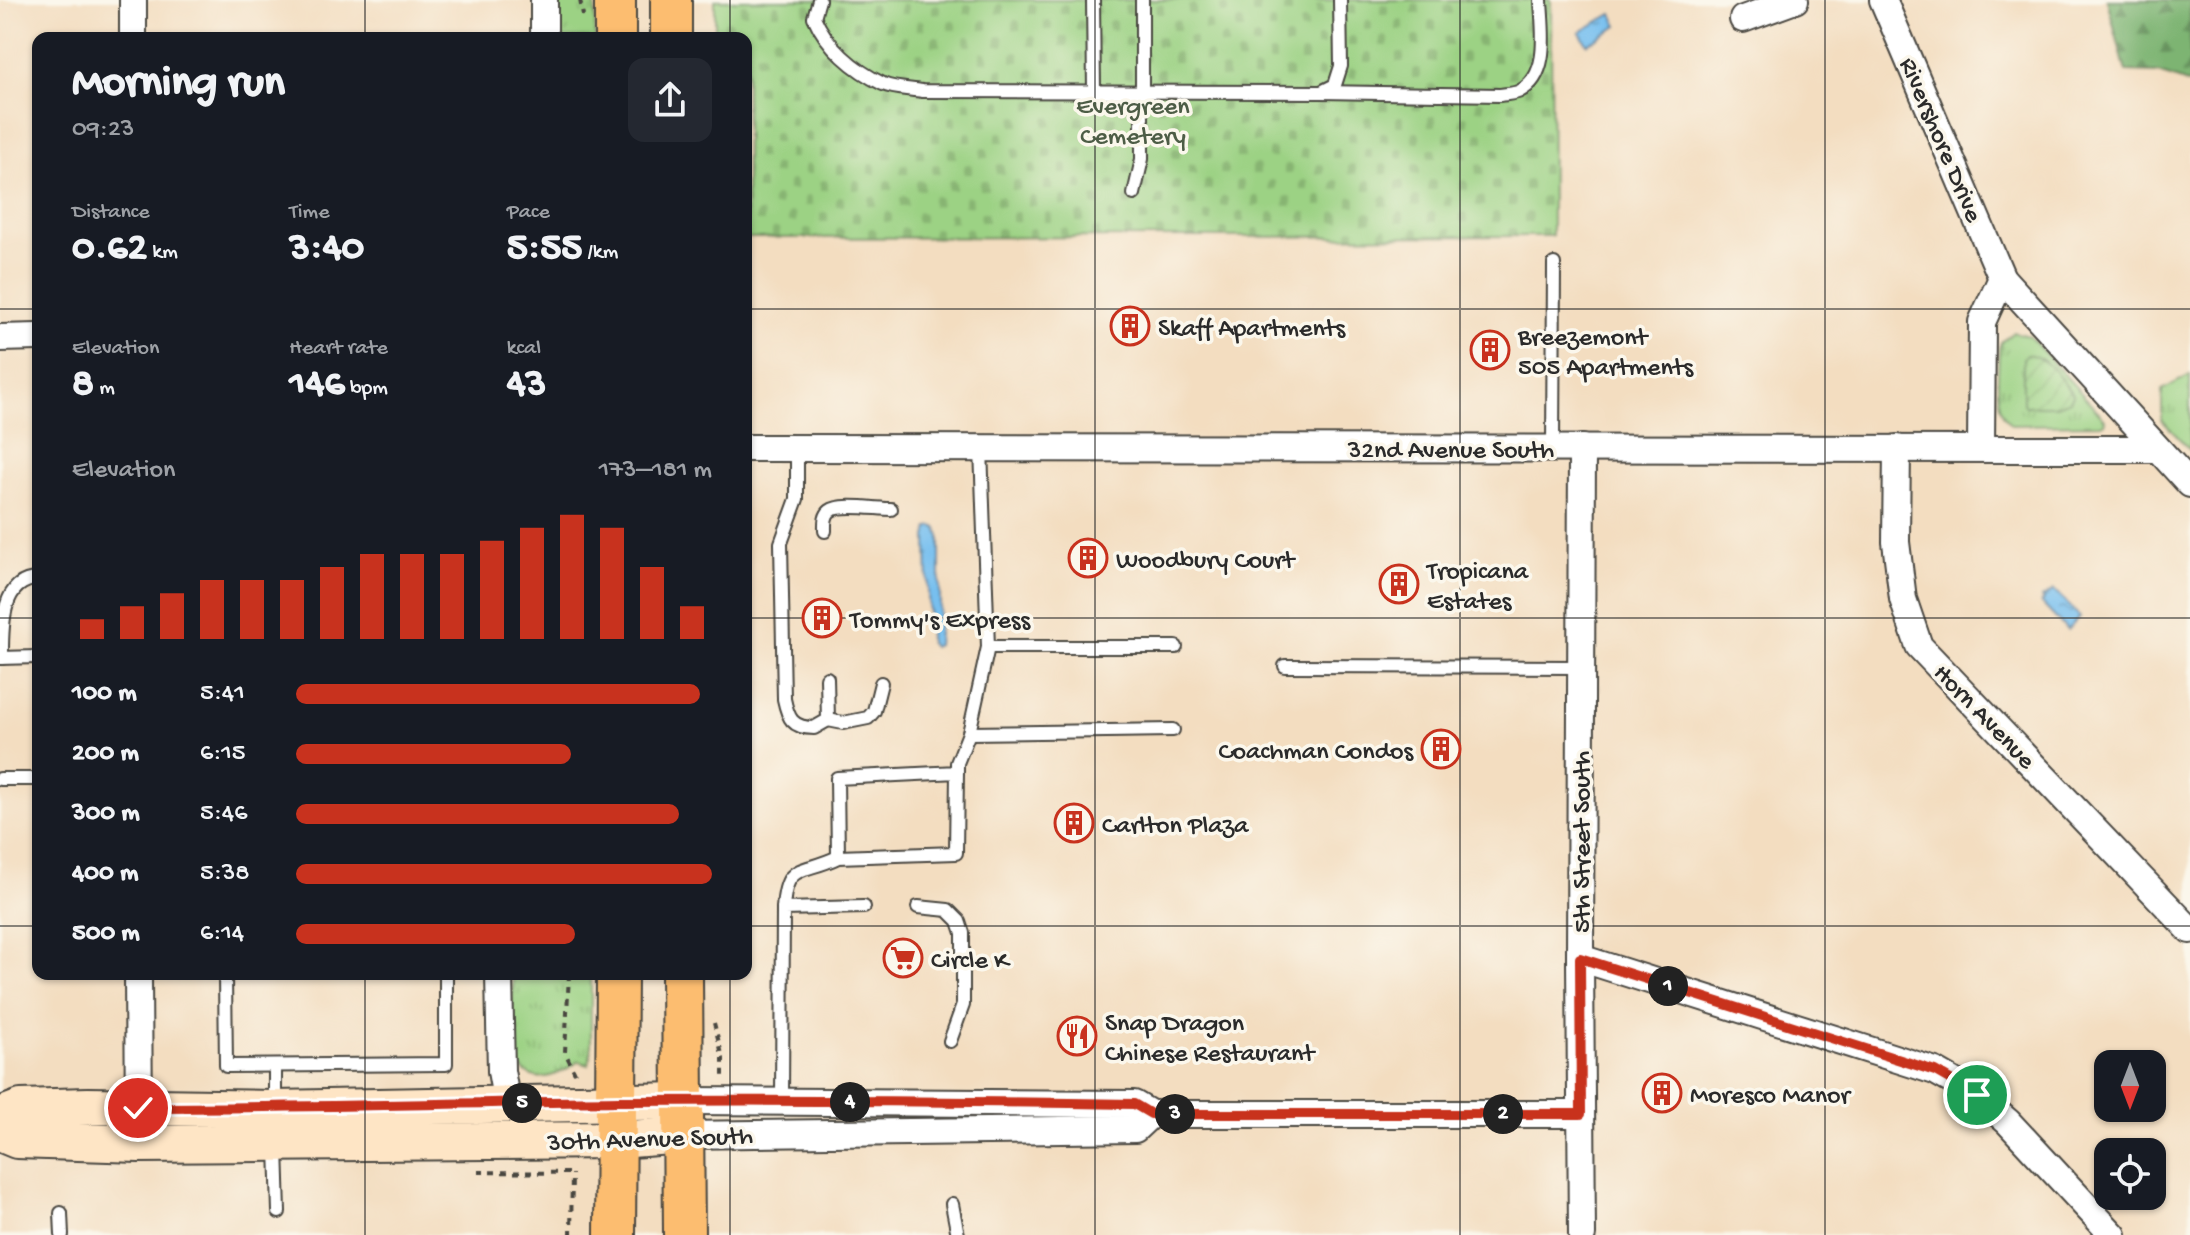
<!DOCTYPE html>
<html lang="en">
<head>
<meta charset="utf-8">
<style>
	body { margin:0; font-family:"Gochi Hand",sans-serif; background:#242831; color:#f1f3f6; height:100vh; display:flex; flex-direction:column; font-size:30px; white-space:nowrap }
	* { box-sizing:border-box; margin:0 }
	p { font-size:26px; color:#9ea1a6 }
	.icon { flex:none; width:44px; height:44px; fill:none; stroke:currentColor; stroke-width:2; stroke-linecap:round; stroke-linejoin:round }
	.map { position:relative; flex:1; overflow:hidden }
	.details { position:absolute; left:32px; top:32px; width:720px; height:948px; display:flex; flex-direction:column; background:#171b24; border-radius:16px; box-shadow:0 2px 6px #0004 }
	.details>* { flex:none }
	.needle { width:52px; rotate:180deg }
	.controls { position:absolute; left:2094px; top:1050px; display:grid; gap:16px }
	.controls a { display:grid; place-items:center; width:72px; height:72px; border-radius:16px; background:#171b24; box-shadow:0 2px 6px #0004; font-size:40px }
	.pin { position:absolute; display:grid; place-items:center; width:68px; height:68px; color:#fff; margin:-34px; border:4px solid #fff; border-radius:50%; box-shadow:0 2px 8px #0007 }
	.km { position:absolute; width:40px; height:40px; margin:-20px; border-radius:50%; background:#222; color:#fff; font-size:22px; line-height:40px; text-align:center }
	.round { display:grid; place-items:center; flex:none; width:84px; height:84px; border-radius:16px; background:#242831 }
	.headline { display:flex; align-items:center; justify-content:space-between; height:136px; padding:0 40px }
	h1 { font-size:44px; font-weight:700; line-height:60px }
	.metrics { display:grid; grid-template-columns:repeat(3,1fr); gap:12px; height:136px; padding:8px 40px }
	.metrics div { display:grid; align-content:center }
	.metrics b { font-size:40px; font-weight:700 }
	.metrics small { font-size:22px; font-weight:400 }
	.metrics p { font-size:22px }
	.chart { height:224px; padding:16px 40px }
	.chart p { display:flex; justify-content:space-between }
	.chart svg { width:100%; height:144px; margin-top:8px; stroke:#c8321e; stroke-width:6 }
	ul { padding:0 40px; list-style:none; font-size:26px }
	li { display:grid; grid-template-columns:128px 96px 1fr; align-items:center; height:60px }
	li i { height:20px; border-radius:10px; background:#c8321e }
	.map>svg:first-child { display:block }
	.grass { fill:url(#grass-tufts); stroke:#647e58; stroke-width:2; fill-rule:evenodd }
	.forest { fill:url(#forest-firs); stroke:#54704e; stroke-width:2 }
	.cemetery { fill:url(#cemetery-stones); stroke:#647e58; stroke-width:2 }
	.garden { fill:url(#garden-furrows); stroke:#647e58; stroke-width:2 }
	.water { fill:url(#water-ripples); stroke:#51758d; stroke-width:2 }
	.lines { fill:none; stroke-linecap:round; stroke-linejoin:round }
	.lane-casing { stroke:#494641; stroke-width:16 }
	.street-casing { stroke:#494641; stroke-width:30 }
	.secondary-casing { stroke:#494641; stroke-width:40 }
	.primary-casing { stroke:#494641; stroke-width:44 }
	.path { stroke:#494641; stroke-width:4; stroke-dasharray:6 6; stroke-linecap:butt }
	.lane { stroke:#fff; stroke-width:12 }
	.street { stroke:#fff; stroke-width:26 }
	.secondary { stroke:#fee5c5; stroke-width:36 }
	.primary { stroke:#fcbd6f; stroke-width:40 }
	.route-casing { stroke:#fff; stroke-width:16 }
	.route { stroke:#c8321e; stroke-width:10 }
	.grid { fill:none; stroke:#2b2b2b; stroke-width:2; stroke-opacity:0.55 }
	.labels { text-anchor:middle; stroke-width:7; stroke-linejoin:round; paint-order:stroke }
	.park-label { font-size:26px; fill:#4d5d46; stroke:#fbf7ec }
	.street-label { font-size:26px; fill:#2b2b2b; stroke:#fbf7ec }
	.poi-label { font-size:26px; fill:#2b2b2b; stroke:#fbf7ec; text-anchor:start }
</style>
</head>
<body>
<div class="map">
<svg width="2190" height="1235" viewBox="0 0 2190 1235">
	<defs>
		<pattern id="grass-tufts" width="24" height="20" patternUnits="userSpaceOnUse" patternTransform="scale(2)"><rect width="24" height="20" fill="#9cd284"/><path d="M3 7l-1-3M5 7V3M7 7l1-3M15 17l-1-3M17 17v-4M19 17l1-3" fill="none" stroke="#87b472"/></pattern>
		<pattern id="forest-firs" width="22" height="20" patternUnits="userSpaceOnUse" patternTransform="scale(2)"><rect width="22" height="20" fill="#7db472"/><path d="M5 1l3.5 6h-7zM16 11l3.5 6h-7z" fill="#67935e"/></pattern>
		<pattern id="cemetery-stones" width="16" height="16" patternUnits="userSpaceOnUse" patternTransform="scale(2)"><rect width="16" height="16" fill="#9cd284"/><path d="M2 7V4a2 2 0 0 1 4 0v3zM10 15v-3a2 2 0 0 1 4 0v3z" fill="#87b472"/></pattern>
		<pattern id="garden-furrows" width="10" height="10" patternUnits="userSpaceOnUse" patternTransform="scale(2)"><rect width="10" height="10" fill="#9cd284"/><path d="M-1 1l2-2M0 10L10 0M9 11l2-2" fill="none" stroke="#87b472"/></pattern>
		<pattern id="water-ripples" width="26" height="14" patternUnits="userSpaceOnUse" patternTransform="scale(2)"><rect width="26" height="14" fill="#77bfef"/><path d="M2 4q2-2 4 0t4 0M15 11q2-2 4 0t4 0" fill="none" stroke="#629bc2"/></pattern>
	</defs>
	<rect width="100%" height="100%" fill="#fbf7ec"/>
	<filter id="ink" filterUnits="userSpaceOnUse"><feTurbulence type="fractalNoise" baseFrequency=".0125" numOctaves="2"/><feDisplacementMap in="SourceGraphic" scale="16" xChannelSelector="R" yChannelSelector="G"/><feConvolveMatrix kernelMatrix="1 2 1 2 8 2 1 2 1" color-interpolation-filters="sRGB"/></filter>
	<filter id="wash" filterUnits="userSpaceOnUse"><feTurbulence type="fractalNoise" baseFrequency=".006" numOctaves="4" result="noise"/><feDisplacementMap in="SourceGraphic" scale="32" xChannelSelector="R" yChannelSelector="G"/><feGaussianBlur stdDeviation="1.8" result="paint"/><feColorMatrix in="noise" values="0 0 0 0 0 0 0 0 0 0 0 0 0 0 0 0 0 1.4 0 .05"/><feComposite in="paint" operator="in"/></filter>
	<g filter="url(#wash)">
		<rect width="100%" height="100%" fill="#f3ddc0"/>
		<g class="grass">
			<path d="M555,0H595V38H554Z"/>
			<path d="M2013,332L2029,336L2105,419L2104,424L2011,425C1992,409 1999,372 1999,349L2001,342ZM2041,358L2073,395L2056,406H2025L2023,359Z"/>
			<path d="M2190,375V450L2162,420V390Z"/>
			<path d="M513,974H591V1053L588,1065L579,1061C554,1079 525,1090 513,1051C510,1039 513,990 513,974Z"/>
		</g>
		<path class="forest" d="M2107,0H2190V84L2159,73L2126,72Z"/>
		<path class="cemetery" d="M715,0H1551L1552,236L746,238V38H715Z"/>
		<path class="garden" d="M2026,354C2048,356 2061,380 2073,395L2070,401L2056,406H2025L2023,404V359Z"/>
		<g class="water">
			<path d="M1612,14L1618,26L1587,44L1580,32Z"/>
			<path d="M933,526L937,528L940,536V603L937,645L933,647L929,642L927,537L929,527Z"/>
			<path d="M2054,590L2080,617L2067,630L2041,603L2044,600L2042,598Z"/>
		</g>
	</g>
	<g filter="url(#ink)">
		<g class="lines">
			<g class="lane-casing">
				<g id="lane">
					<path d="M819,0L814,17C827,47 854,70 883,84C894,89 910,89 922,91L1321,92L1500,95C1505,94 1515,94 1520,91C1551,75 1542,28 1541,0"/>
					<path d="M1093,0L1094,91"/>
					<path d="M1321,92L1335,85L1341,66L1340,0"/>
					<path d="M1134,194L1142,159V0"/>
					<path d="M797,448V499L781,543L784,699C788,718 792,728 814,728L828,720L827,678"/>
					<path d="M1553,448L1554,264"/>
					<path d="M825,531C825,524 824,516 830,511C840,503 877,509 891,509"/>
					<path d="M988,647H1176"/>
					<path d="M0,658L38,657"/>
					<path d="M2,658C2,631 0,579 38,579"/>
					<path d="M1285,666L1581,667"/>
					<path d="M828,720L843,723L868,718L874,711L881,683"/>
					<path d="M969,733L1173,730"/>
					<path d="M957,772L837,778L838,857L956,853L957,772V763L969,733L988,647L981,448"/>
					<path d="M0,779H38"/>
					<path d="M918,907L948,910L959,921L963,933V1005L950,1041"/>
					<path d="M783,909C786,861 801,875 838,857"/>
					<path d="M225,974L226,1066L446,1064V974"/>
					<path d="M782,1102L783,909L864,907"/>
					<path d="M275,1105V1066"/>
					<path d="M277,1147L279,1212"/>
					<path d="M952,1204L958,1235"/>
					<path d="M61,1213L62,1235"/>
				</g>
			</g>
			<g class="street-casing">
				<g id="street">
					<path d="M133,0V38"/>
					<path d="M1883,0L2002,278L2190,484"/>
					<path d="M1743,19L1795,0"/>
					<path d="M544,38V0"/>
					<path d="M0,338L38,337"/>
					<path d="M746,448L2156,449"/>
					<path d="M1582,448L1580,958L1582,1235"/>
					<path d="M1897,448L1896,542L1903,599L1919,646L2190,930"/>
					<path d="M1981,448L1982,322L2002,278"/>
					<path d="M1580,958L1935,1071L1977,1095L2008,1122L2113,1235"/>
					<path d="M138,974L139,1124"/>
					<path d="M499,974L501,1071L507,1104"/>
					<path d="M684,1101L1134,1104L1151,1114H1581"/>
					<path d="M684,1135L1135,1129L1151,1114"/>
				</g>
			</g>
			<g class="secondary-casing">
				<g id="secondary">
					<path d="M0,1116L21,1108L88,1106L275,1109L684,1101"/>
					<path d="M0,1133L17,1140L139,1144L617,1140L684,1135"/>
				</g>
			</g>
			<g class="primary-casing">
				<g id="primary">
					<path d="M615,0V38"/>
					<path d="M671,0V38"/>
					<path d="M682,974L684,1235"/>
					<path d="M615,1235L617,974"/>
				</g>
			</g>
			<g class="path">
				<path d="M580,0L583,16"/>
				<path d="M569,974L565,1052L575,1073"/>
				<path d="M714,1023L723,1058V1077"/>
				<path d="M478,1172L572,1173"/>
				<path d="M571,1235L572,1174"/>
			</g>
			<use href="#lane" class="lane"/>
			<use href="#street" class="street"/>
			<use href="#secondary" class="secondary"/>
			<use href="#primary" class="primary"/>
		</g>
	</g>
	<g class="lines" filter="url(#ink)">
		<g class="route-casing">
			<path id="route" d="M138,1108C298,1108 458,1103 618,1101C790,1100 962,1101 1134,1104L1151,1114H1581L1580,958L1935,1071L1977,1095"/>
		</g>
		<use href="#route" class="route"/>
	</g>
	<path class="grid" d="M365,0V38M730,0V38M1095,0V1235M1460,0V1235M1825,0V1235M0,309H38M746,309H2190M0,618H38M746,618H2190M0,926H38M746,926H2190M365,974V1235M730,974V1235"/>
	<defs>
		<g id="building-ring" transform="scale(2)"><circle r="9.5" fill="#fbf7ec" stroke="#c8321e" stroke-width="1.5"/><path d="M-4-6H4V6H1V3H-1V6H-4ZM-2.5-4.3h1.7v1.8h-1.7ZM.8-4.3h1.7v1.8H.8ZM-2.5-1h1.7V.8h-1.7ZM.8-1h1.7V.8H.8Z" fill="#c8321e"/></g>
		<g id="supermarket-ring" transform="scale(2)"><circle r="9.5" fill="#fbf7ec" stroke="#c8321e" stroke-width="1.5"/><path d="M-6-5.5h2.5l.6 2H6L4.5 2H-2.5L-4.4-4H-6ZM-1.5 3.2a1.3 1.3 0 1 0 .1 0ZM3 3.2a1.3 1.3 0 1 0 .1 0Z" fill="#c8321e"/></g>
		<g id="restaurant-ring" transform="scale(2)"><circle r="9.5" fill="#fbf7ec" stroke="#c8321e" stroke-width="1.5"/><path d="M-5-6h1v4h1v-4h1v4h1v-4h1v5L-1.5 .5V6h-2V.5L-5-1ZM5-6V6H3V1.5H1.5Q1.5-4 5-6Z" fill="#c8321e"/></g>
	</defs>
	<g fill-rule="evenodd">
		<use href="#building-ring" x="1130" y="326"/>
		<use href="#building-ring" x="1490" y="350"/>
		<use href="#building-ring" x="1088" y="558"/>
		<use href="#building-ring" x="1399" y="584"/>
		<use href="#building-ring" x="822" y="618"/>
		<use href="#building-ring" x="1441" y="749"/>
		<use href="#building-ring" x="1074" y="823"/>
		<use href="#supermarket-ring" x="903" y="958"/>
		<use href="#restaurant-ring" x="1077" y="1036"/>
		<use href="#building-ring" x="1662" y="1093"/>
	</g>
	<g class="labels">
		<g class="park-label">
			<text x="1133" y="113">Evergreen<tspan x="1133" dy="30">Cemetery</tspan></text>
		</g>
		<g class="street-label">
			<text transform="translate(1943 139) rotate(67)" y="9">Rivershore Drive</text>
			<text x="1451" y="457">32nd Avenue South</text>
			<text transform="translate(1986 715) rotate(46)" y="9">Horn Avenue</text>
			<text transform="translate(1580 842) rotate(-90)" y="9">5th Street South</text>
			<text transform="translate(650 1137) rotate(-2)" y="9">30th Avenue South</text>
		</g>
		<g class="poi-label">
			<text x="1158" y="335">Skaff Apartments</text>
			<text x="1518" y="344">Breezemont<tspan x="1518" dy="30">505 Apartments</tspan></text>
			<text x="1116" y="567">Woodbury Court</text>
			<text x="1427" y="578">Tropicana<tspan x="1427" dy="30">Estates</tspan></text>
			<text x="850" y="627">Tommy's Express</text>
			<text x="1413" y="758" text-anchor="end">Coachman Condos</text>
			<text x="1102" y="832">Carlton Plaza</text>
			<text x="931" y="967">Circle K</text>
			<text x="1105" y="1030">Snap Dragon<tspan x="1105" dy="30">Chinese Restaurant</tspan></text>
			<text x="1690" y="1102">Moresco Manor</text>
		</g>
	</g>
</svg>
<div class="controls">
<a><svg class="needle" viewBox="-14 -14 28 28"><path d="M0-13l5 13h-10z" fill="#e53935"/><path d="M0 13l5-13h-10z" fill="#9ea1a6"/></svg></a>
<a><svg class="icon" aria-label="locate" viewBox="0 0 24 24"><circle cx="12" cy="12" r="6"/><path d="M12 2v4M12 18v4M2 12h4M18 12h4"/></svg></a>
</div>
<div class="pin" style="left:1977px;top:1095px;background:#1e9e55"><svg class="icon" aria-label="arrive" viewBox="0 0 24 24"><path d="M6 21V4h12l-3 4 3 4H6"/></svg></div>
<div class="pin" style="left:138px;top:1108px;background:#d93025"><svg class="icon" aria-label="check" viewBox="0 0 24 24"><path d="M5 12l5 5 9-10"/></svg></div>
<b class="km" style="left:1668px;top:986px">1</b>
<b class="km" style="left:1503px;top:1114px">2</b>
<b class="km" style="left:1175px;top:1114px">3</b>
<b class="km" style="left:850px;top:1102px">4</b>
<b class="km" style="left:522px;top:1103px">5</b>
<section class="details">
<div class="headline"><div><h1>Morning run</h1><p>09:23</p></div><a class="round"><svg class="icon" aria-label="share" viewBox="0 0 24 24"><path d="M12 15V3M7 8l5-5 5 5M5 13v7h14v-7"/></svg></a></div>
<div class="metrics">
<div><p>Distance</p><b>0.62<small> km</small></b></div>
<div><p>Time</p><b>3:40</b></div>
<div><p>Pace</p><b>5:55<small> /km</small></b></div>
</div>
<div class="metrics">
<div><p>Elevation</p><b>8<small> m</small></b></div>
<div><p>Heart rate</p><b>146<small> bpm</small></b></div>
<div><p>kcal</p><b>43</b></div>
</div>
<div class="chart"><p><span>Elevation</span>173–181 m</p>
<svg viewBox="0 0 160 44" preserveAspectRatio="none"><path d="M5 44V38M15 44V34M25 44V30M35 44V26M45 44V26M55 44V26M65 44V22M75 44V18M85 44V18M95 44V18M105 44V14M115 44V10M125 44V6M135 44V10M145 44V22M155 44V34"/></svg>
</div>
<ul>
<li><b>100 m</b>5:41<i style="width:97%"></i></li>
<li><b>200 m</b>6:15<i style="width:66%"></i></li>
<li><b>300 m</b>5:46<i style="width:92%"></i></li>
<li><b>400 m</b>5:38<i style="width:100%"></i></li>
<li><b>500 m</b>6:14<i style="width:67%"></i></li>
</ul>
</section>
</div>
</body>
</html>
